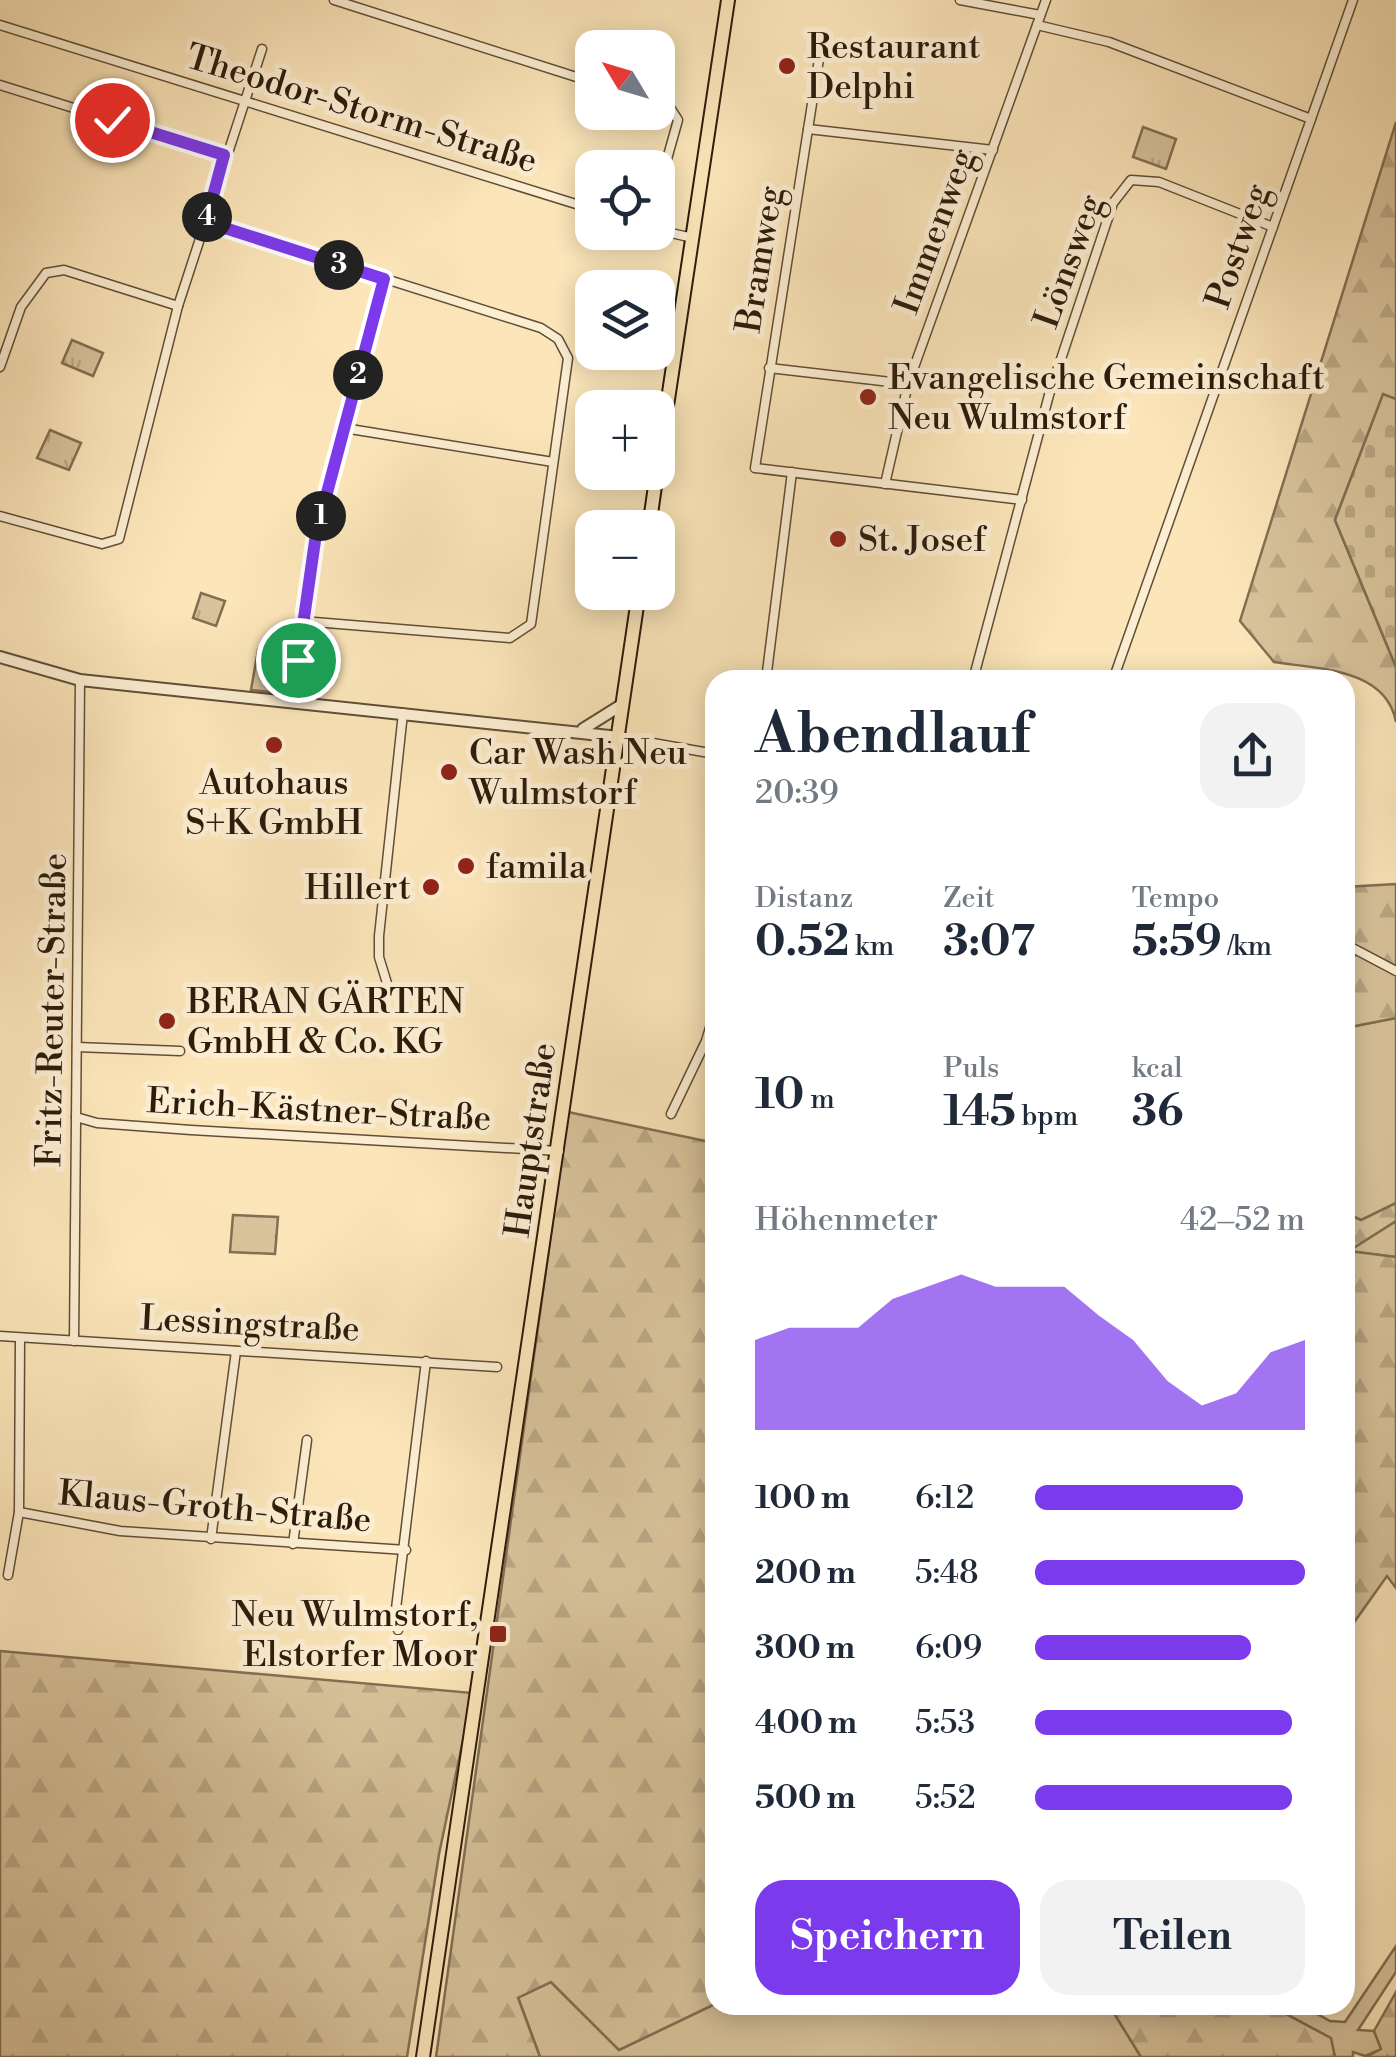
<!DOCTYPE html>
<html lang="de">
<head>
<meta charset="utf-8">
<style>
	body { margin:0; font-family:"Libre Bodoni",serif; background:#f2f2f3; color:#1f2937; height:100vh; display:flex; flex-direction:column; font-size:38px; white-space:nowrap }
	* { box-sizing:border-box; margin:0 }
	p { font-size:32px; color:#747a83 }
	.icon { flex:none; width:55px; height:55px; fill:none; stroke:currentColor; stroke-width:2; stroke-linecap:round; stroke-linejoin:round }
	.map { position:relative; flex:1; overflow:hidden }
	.drawer { position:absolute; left:705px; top:670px; width:650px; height:1345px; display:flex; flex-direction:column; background:#fff; border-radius:30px; box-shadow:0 5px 25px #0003 }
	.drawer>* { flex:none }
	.needle { width:65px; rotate:308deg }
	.controls { position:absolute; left:575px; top:30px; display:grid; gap:20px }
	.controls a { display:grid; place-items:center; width:100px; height:100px; border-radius:20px; background:#fff; box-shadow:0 5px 25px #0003; font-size:50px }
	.pin { position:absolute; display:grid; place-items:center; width:85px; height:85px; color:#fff; margin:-42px; border:5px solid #fff; border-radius:50%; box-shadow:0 2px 10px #0007 }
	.km { position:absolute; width:50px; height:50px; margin:-25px; border-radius:50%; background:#222; color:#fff; font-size:28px; line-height:50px; text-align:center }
	.round { display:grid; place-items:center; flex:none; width:105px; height:105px; border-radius:30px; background:#f2f2f3 }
	.summary { display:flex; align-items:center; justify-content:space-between; height:170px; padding:0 50px }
	h1 { font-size:55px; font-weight:800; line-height:75px }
	.metrics { display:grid; grid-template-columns:repeat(3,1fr); gap:15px; height:170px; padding:10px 50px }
	.metrics div { display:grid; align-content:center }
	.metrics b { font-size:42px; font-weight:800 }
	.metrics small { font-size:28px; font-weight:400 }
	.metrics p { font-size:28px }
	.chart { height:280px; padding:20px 50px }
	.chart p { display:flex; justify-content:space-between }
	.chart svg { width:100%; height:180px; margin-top:10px; fill:#7c3aed; opacity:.7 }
	.button { display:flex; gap:20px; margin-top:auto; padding:20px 50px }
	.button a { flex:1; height:115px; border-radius:30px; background:#7c3aed; color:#fff; font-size:40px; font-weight:800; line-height:115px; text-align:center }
	.button a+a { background:#f2f2f3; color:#1f2937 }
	ul { padding:0 50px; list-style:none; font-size:32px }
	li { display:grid; grid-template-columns:160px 120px 1fr; align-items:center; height:75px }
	li i { height:25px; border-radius:12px; background:#7c3aed }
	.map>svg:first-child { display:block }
	.grass { fill:#d8c39b; stroke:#826f53; stroke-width:2.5 }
	.forest { fill:url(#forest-firs); stroke:#826f53; stroke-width:2.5 }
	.cemetery { fill:url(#cemetery-stones); stroke:#826f53; stroke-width:2.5 }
	.park { fill:url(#park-tufts); stroke:#826f53; stroke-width:2.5 }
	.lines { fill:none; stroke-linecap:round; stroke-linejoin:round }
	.minor-casing { stroke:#604e36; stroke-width:11 }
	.tertiary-casing { stroke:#604e36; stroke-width:14 }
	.primary-casing { stroke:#2d1b0b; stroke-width:16 }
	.minor { stroke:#fceed2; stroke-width:8 }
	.tertiary { stroke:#fceed2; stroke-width:10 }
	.primary { stroke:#fbe5b9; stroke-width:12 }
	.route-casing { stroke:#fff; stroke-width:20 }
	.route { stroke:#7c3aed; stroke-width:12 }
	.poi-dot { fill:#8f2418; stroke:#fceed2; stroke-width:4 }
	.labels { text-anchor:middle; stroke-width:10; stroke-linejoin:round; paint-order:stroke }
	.poi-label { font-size:35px; fill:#2d1b0b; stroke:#fceed2; text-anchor:start }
	.street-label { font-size:35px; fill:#2d1b0b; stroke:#fceed2 }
</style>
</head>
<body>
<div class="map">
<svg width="1396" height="2057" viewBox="0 0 1396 2057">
	<defs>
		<pattern id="forest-firs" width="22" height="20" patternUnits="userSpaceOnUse" patternTransform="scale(2.5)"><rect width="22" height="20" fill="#d8c39b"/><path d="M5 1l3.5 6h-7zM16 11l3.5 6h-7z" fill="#baa784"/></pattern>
		<pattern id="cemetery-stones" width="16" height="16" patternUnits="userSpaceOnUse" patternTransform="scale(2.5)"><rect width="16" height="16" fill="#d8c39b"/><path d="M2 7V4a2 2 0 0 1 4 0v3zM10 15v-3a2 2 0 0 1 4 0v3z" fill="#baa784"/></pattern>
		<pattern id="park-tufts" width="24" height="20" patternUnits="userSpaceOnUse" patternTransform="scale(2.5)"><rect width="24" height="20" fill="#d8c39b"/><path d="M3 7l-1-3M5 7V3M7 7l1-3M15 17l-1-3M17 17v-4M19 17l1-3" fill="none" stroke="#baa784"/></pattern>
	</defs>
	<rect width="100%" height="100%" fill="#fbe5b9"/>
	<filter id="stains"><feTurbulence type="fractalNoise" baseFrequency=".002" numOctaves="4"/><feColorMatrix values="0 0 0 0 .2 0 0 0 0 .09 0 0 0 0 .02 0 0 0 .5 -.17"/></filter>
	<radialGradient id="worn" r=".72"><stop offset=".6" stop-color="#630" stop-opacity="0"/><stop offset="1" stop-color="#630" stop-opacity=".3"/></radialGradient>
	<g class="grass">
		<path d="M258,650L293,661L289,694L251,690Z"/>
		<path d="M1396,1018V1203L1361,1220L1345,1213V1028Z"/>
		<path d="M1396,1221V1257L1347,1251Z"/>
		<path d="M1396,1946V1972L1358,2030L1374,2031L1382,2049L1365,2056L1353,2052V2057H1335L1330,2038L1269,2005H1301L1330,2021L1345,2022Z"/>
		<path d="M551,1982L619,2050L715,2004L1109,2005L1141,2057H540L518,1997Z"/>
	</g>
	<g class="forest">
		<path d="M1396,122V399L1383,395L1335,520L1396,667V722C1386,668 1317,669 1274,662L1240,621Z"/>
		<path d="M1396,884V1018L1345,1028V962L1360,952L1345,944V887Z"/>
		<path d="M568,1112L715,1143V2004L619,2050L551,1982L518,1998L540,2057H436Z"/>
		<path d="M1396,1203V1221L1349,1251L1396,1257V1588L1387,1576L1345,1635V1213L1361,1220Z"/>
		<path d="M0,1651L473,1693L439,1854L407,2057H0Z"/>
		<path d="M1396,1992V2057H1366L1381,2049L1374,2031Z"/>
		<path d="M1109,2005H1269L1331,2038L1335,2057H1141Z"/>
	</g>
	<path class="cemetery" d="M1383,394L1396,399V667L1335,520Z"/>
	<g class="park">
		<path d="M1143,127L1176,139L1166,169L1133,157Z"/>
		<path d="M72,340L103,353L93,376L62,363Z"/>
		<path d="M50,430L81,443L69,470L37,458Z"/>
		<path d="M201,593L225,601L216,626L193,618Z"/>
		<path d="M233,1215L278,1217L275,1254L230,1252Z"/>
	</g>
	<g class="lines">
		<g class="minor-casing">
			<g id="minor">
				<path d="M334,0L592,82"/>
				<path d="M960,0L1040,15"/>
				<path d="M0,25L592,209"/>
				<path d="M1037,25L1109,42L1311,119"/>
				<path d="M819,59L755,468L1022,500"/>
				<path d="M0,85L224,155"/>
				<path d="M658,102L669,106L678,120L658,191"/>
				<path d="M808,129L993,150"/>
				<path d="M205,222L541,328L558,339L568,358L531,624L510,638L302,621"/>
				<path d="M658,230L693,238"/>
				<path d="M0,367L21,307L46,273L64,270L178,306"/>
				<path d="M769,368L908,384"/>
				<path d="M344,428L553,462"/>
				<path d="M885,484L908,384L1046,0"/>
				<path d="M0,516L102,544L119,539L178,306L262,49"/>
				<path d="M766,680L792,472"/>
				<path d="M973,680L1049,395L1113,203L1131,180L1159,182L1273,227"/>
				<path d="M1113,680L1353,0"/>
				<path d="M293,701L316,534L384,279"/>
				<path d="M619,737L715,754"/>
				<path d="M1345,944L1396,971"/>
				<path d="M390,993L379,957V936L403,713"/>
				<path d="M77,1047L180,1051"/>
				<path d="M671,1114L706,1041L715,1011"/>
				<path d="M76,1117L97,1123L191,1130L559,1151"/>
				<path d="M0,1336L497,1367"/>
				<path d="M74,1341L80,680"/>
				<path d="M19,1512L120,1531L406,1550"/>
				<path d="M211,1539L236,1351"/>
				<path d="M293,1544L307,1440"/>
				<path d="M8,1575L19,1512L20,1338"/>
				<path d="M398,1630L395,1617L426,1361"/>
			</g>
		</g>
		<g class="tertiary-casing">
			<g id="tertiary">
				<path d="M0,657L80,680L619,737"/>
				<path d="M583,729L623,704"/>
			</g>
		</g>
		<g class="primary-casing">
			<g id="primary">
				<path d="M658,466L728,0"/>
				<path d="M649,528L657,472"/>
				<path d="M423,2057L639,592"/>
			</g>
		</g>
		<use href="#minor" class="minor"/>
		<use href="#tertiary" class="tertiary"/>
		<use href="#primary" class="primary"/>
	</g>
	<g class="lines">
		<g class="route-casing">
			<path id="route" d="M112,120L224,155L206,222L384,279L316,534L298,660"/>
		</g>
		<use href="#route" class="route"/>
	</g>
	<g class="poi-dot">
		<circle cx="787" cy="66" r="10"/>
		<circle cx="868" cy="397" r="10"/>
		<circle cx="838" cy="539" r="10"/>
		<circle cx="274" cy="745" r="10"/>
		<circle cx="449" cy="772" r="10"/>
		<circle cx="466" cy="866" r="10"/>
		<circle cx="431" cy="887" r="10"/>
		<circle cx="167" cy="1021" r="10"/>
		<rect x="488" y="1624" width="20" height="20" rx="5"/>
	</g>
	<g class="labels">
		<g class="poi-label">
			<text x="807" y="58">Restaurant<tspan x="807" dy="40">Delphi</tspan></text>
			<text x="888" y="389">Evangelische Gemeinschaft<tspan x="888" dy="40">Neu Wulmstorf</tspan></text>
			<text x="858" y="551">St. Josef</text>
			<text x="469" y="764">Car Wash Neu<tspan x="469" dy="40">Wulmstorf</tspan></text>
			<text x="274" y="794" text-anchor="middle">Autohaus<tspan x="274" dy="40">S+K GmbH</tspan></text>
			<text x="486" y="878">famila</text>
			<text x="411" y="899" text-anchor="end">Hillert</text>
			<text x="187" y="1013">BERAN GÄRTEN<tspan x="187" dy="40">GmbH &amp; Co. KG</tspan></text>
			<text x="478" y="1626" text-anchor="end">Neu Wulmstorf,<tspan x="478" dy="40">Elstorfer Moor</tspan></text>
		</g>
		<g class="street-label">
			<text transform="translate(362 108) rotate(17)" y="12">Theodor-Storm-Straße</text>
			<text transform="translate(934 231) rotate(-70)" y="12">Immenweg</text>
			<text transform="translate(1237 246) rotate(-71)" y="12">Postweg</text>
			<text transform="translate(759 259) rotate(-81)" y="12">Bramweg</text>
			<text transform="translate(1068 261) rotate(-70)" y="12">Lönsweg</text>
			<text transform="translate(51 1010) rotate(-89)" y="12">Fritz-Reuter-Straße</text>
			<text transform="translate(319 1109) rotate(3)" y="12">Erich-Kästner-Straße</text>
			<text transform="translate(530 1140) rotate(-82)" y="12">Hauptstraße</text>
			<text transform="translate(250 1323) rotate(3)" y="12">Lessingstraße</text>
			<text transform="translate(215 1506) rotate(5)" y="12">Klaus-Groth-Straße</text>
		</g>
	</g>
	<rect width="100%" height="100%" filter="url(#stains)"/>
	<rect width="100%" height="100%" fill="url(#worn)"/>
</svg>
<div class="controls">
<a><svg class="needle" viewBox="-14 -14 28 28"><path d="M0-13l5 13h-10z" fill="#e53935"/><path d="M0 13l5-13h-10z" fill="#747a83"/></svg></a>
<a><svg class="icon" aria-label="locate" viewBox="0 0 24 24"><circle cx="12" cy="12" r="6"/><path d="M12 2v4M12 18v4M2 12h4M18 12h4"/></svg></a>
<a><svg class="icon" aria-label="layers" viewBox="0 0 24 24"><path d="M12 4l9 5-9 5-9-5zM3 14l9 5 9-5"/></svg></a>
<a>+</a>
<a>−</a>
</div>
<div class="pin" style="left:298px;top:660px;background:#1e9e55"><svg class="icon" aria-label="arrive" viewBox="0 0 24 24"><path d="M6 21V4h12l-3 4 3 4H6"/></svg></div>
<div class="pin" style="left:112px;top:120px;background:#d93025"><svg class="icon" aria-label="check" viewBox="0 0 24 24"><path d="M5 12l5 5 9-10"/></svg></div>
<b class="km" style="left:321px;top:516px">1</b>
<b class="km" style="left:358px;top:375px">2</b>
<b class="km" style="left:339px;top:265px">3</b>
<b class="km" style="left:207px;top:217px">4</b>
<section class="drawer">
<div class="summary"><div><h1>Abendlauf</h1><p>20:39</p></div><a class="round"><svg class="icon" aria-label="share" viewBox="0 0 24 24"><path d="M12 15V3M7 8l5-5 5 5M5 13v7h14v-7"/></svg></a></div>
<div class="metrics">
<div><p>Distanz</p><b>0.52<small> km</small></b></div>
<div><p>Zeit</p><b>3:07</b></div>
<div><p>Tempo</p><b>5:59<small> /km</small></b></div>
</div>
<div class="metrics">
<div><b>10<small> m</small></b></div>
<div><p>Puls</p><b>145<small> bpm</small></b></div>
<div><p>kcal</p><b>36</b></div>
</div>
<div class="chart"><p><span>Höhenmeter</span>42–52 m</p>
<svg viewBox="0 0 160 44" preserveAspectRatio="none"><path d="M0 44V22L10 19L20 19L30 19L40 12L50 9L60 6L70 9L80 9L90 9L100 16L110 22L120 32L130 38L140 35L150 25L160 22V44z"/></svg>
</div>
<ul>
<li><b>100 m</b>6:12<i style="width:77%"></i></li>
<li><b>200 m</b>5:48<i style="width:100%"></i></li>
<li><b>300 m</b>6:09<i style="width:80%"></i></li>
<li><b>400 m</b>5:53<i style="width:95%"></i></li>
<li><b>500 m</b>5:52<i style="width:95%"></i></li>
</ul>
<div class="button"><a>Speichern</a><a>Teilen</a></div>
</section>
</div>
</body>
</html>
